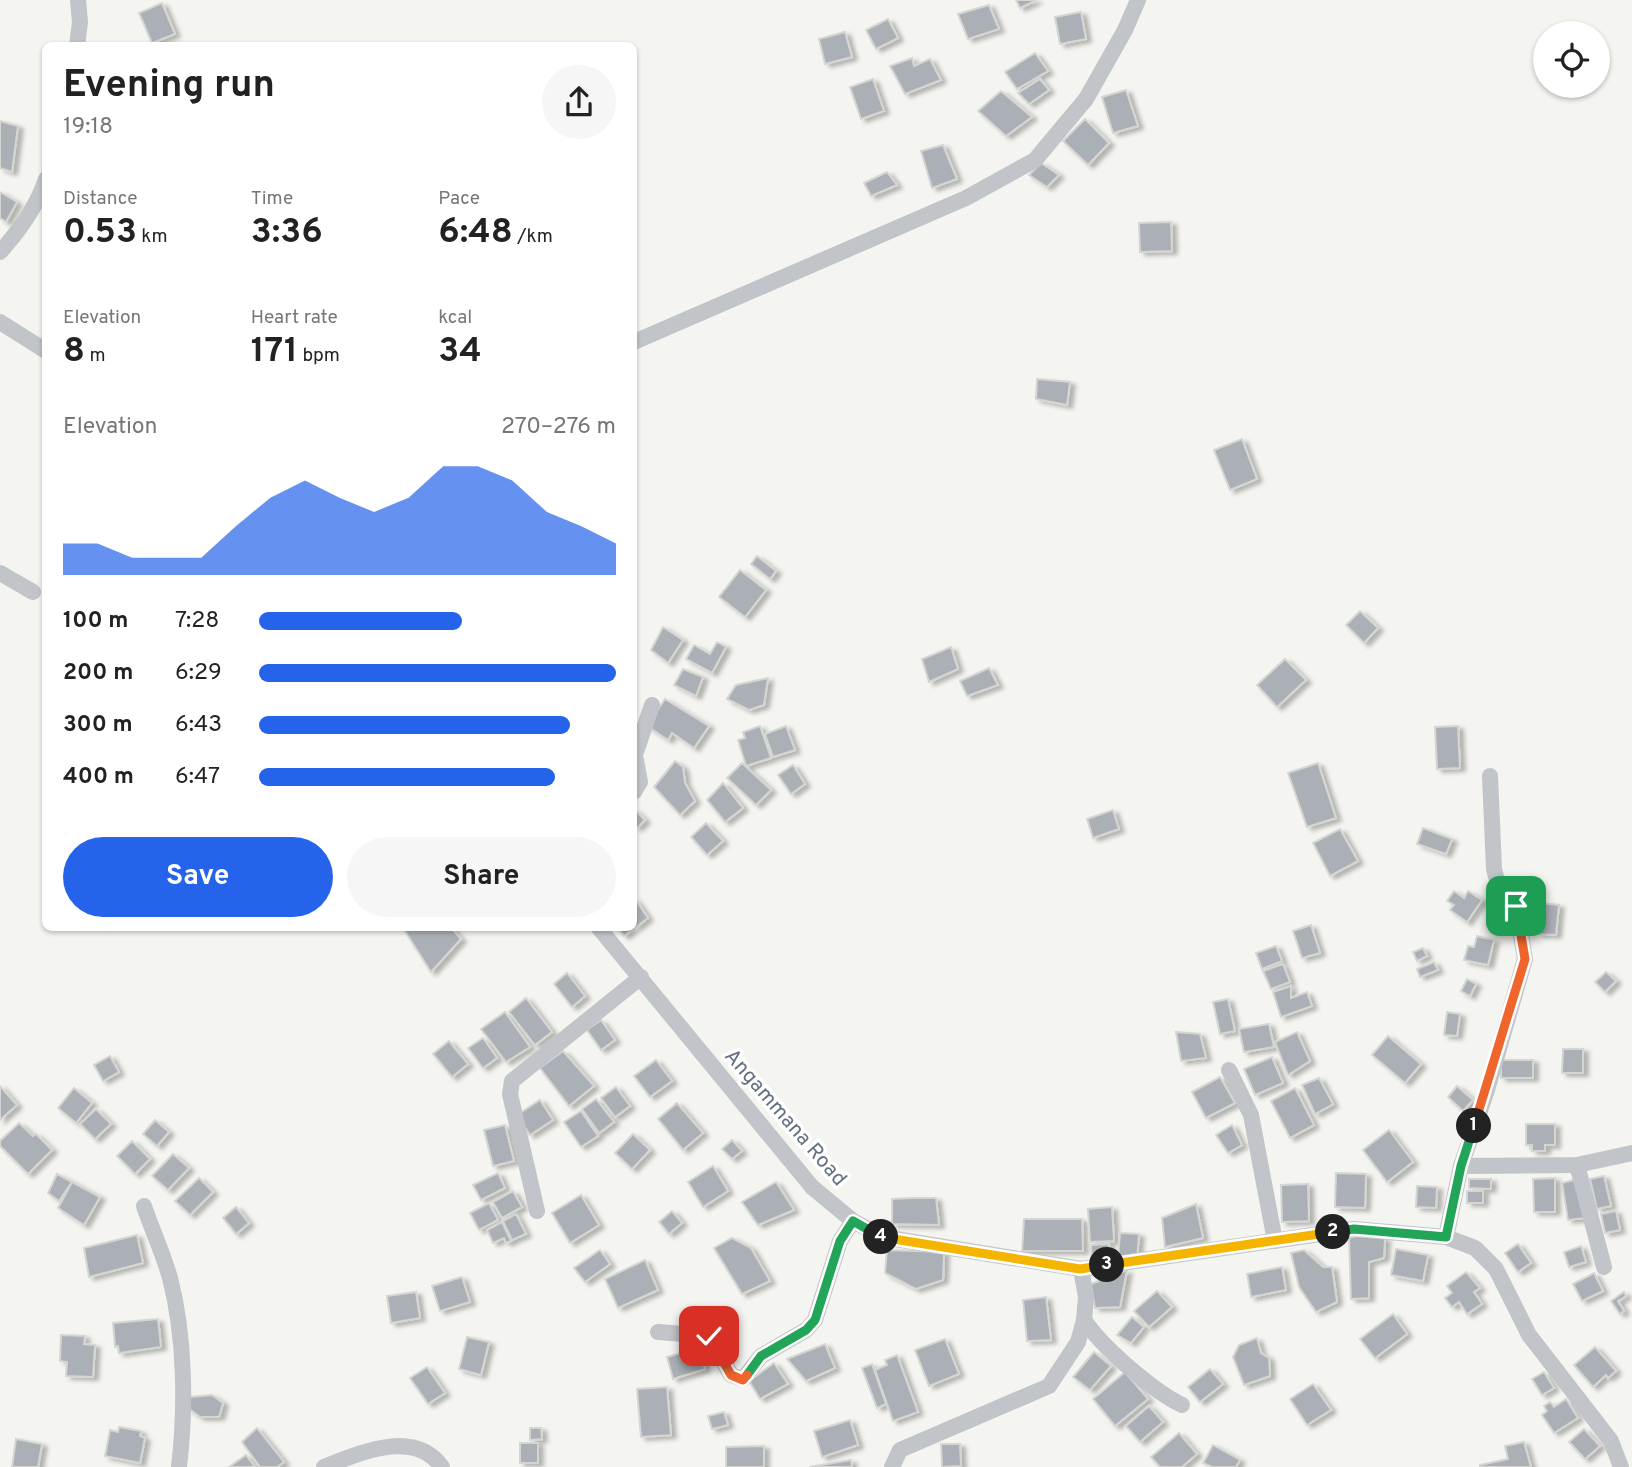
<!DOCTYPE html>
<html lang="en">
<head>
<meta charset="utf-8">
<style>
	body { margin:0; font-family:Overpass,sans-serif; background:#f6f6f6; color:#222; height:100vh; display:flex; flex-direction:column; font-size:26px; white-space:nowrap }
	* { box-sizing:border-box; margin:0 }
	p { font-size:23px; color:#767676 }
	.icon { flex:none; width:38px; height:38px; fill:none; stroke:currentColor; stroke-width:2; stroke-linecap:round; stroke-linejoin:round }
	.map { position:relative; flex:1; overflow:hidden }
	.details { position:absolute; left:42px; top:42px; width:595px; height:889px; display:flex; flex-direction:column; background:#fff; border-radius:10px; box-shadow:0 2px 5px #0004 }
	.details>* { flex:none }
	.buttons { position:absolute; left:1533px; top:21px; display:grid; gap:14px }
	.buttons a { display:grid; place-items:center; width:77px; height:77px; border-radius:50%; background:#fff; box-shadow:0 2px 5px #0004; font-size:35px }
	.pin { position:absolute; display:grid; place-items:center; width:60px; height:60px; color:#fff; margin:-30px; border-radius:14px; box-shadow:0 4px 10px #0006 }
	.km { position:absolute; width:35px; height:35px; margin:-18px; border-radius:50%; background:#222; color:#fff; font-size:19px; line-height:35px; text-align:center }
	.round { display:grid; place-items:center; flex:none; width:74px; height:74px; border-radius:37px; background:#f6f6f6 }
	.overview { display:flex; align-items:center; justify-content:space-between; height:119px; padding:0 21px }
	h1 { font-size:38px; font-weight:700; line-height:52px }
	.figures { display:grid; grid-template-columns:repeat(3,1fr); gap:10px; height:119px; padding:7px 21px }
	.figures div { display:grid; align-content:center }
	.figures b { font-size:35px; font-weight:700 }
	.figures small { font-size:19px; font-weight:400 }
	.figures p { font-size:19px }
	.chart { height:196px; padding:14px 21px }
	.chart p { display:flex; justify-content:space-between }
	.chart svg { width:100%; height:126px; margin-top:7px; fill:#2563eb; opacity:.7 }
	.cta { display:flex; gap:14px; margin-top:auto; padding:14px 21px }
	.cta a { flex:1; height:80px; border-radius:42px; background:#2563eb; color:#fff; font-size:28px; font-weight:700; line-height:80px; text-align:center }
	.cta a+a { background:#f6f6f6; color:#222 }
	ul { padding:0 21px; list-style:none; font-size:23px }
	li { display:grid; grid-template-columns:112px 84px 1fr; align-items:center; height:52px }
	li i { height:18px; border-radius:9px; background:#2563eb }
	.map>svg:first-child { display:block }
	.building { fill:#aab0b6; stroke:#d5d5d3; stroke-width:2; filter:url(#shadow) }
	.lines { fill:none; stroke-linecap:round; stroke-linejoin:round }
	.minor { stroke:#c1c4c8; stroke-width:16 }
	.split-1-casing { stroke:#fff; stroke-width:14 }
	.split-2-casing { stroke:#fff; stroke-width:14 }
	.split-3-casing { stroke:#fff; stroke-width:14 }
	.split-4-casing { stroke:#fff; stroke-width:14 }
	.split-5-casing { stroke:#fff; stroke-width:14 }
	.split-6-casing { stroke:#fff; stroke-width:14 }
	.split-1 { stroke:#f0652b; stroke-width:9 }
	.split-2 { stroke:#22a559; stroke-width:9 }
	.split-3 { stroke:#f5b400; stroke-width:9 }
	.split-4 { stroke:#f5b400; stroke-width:9 }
	.split-5 { stroke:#22a559; stroke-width:9 }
	.split-6 { stroke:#f0652b; stroke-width:9 }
	.labels { text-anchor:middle; stroke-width:7; stroke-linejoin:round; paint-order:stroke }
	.street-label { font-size:21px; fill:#637181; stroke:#fff }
</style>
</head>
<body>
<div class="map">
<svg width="1632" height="1467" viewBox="0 0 1632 1467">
	<defs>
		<filter id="shadow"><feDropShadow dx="5" dy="3" stdDeviation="2" flood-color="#0004"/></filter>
	</defs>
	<rect width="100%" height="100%" fill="#f4f4f0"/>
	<g class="building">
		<path d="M1016,0H1037L1020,8Z"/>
		<path d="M162,3L175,34L152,43L139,13Z"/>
		<path d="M989,5L999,29L968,39L958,14Z"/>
		<path d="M1081,12L1086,39L1060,44L1055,17Z"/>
		<path d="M888,19L898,38L876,49L866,30Z"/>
		<path d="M845,32L852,57L825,64L819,39Z"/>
		<path d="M1035,53L1048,71L1017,89L1005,72Z"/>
		<path d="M912,58L914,66L930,59L941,80L905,94L890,66Z"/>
		<path d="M873,79L884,111L861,119L850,87Z"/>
		<path d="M1040,79L1049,90L1029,104L1018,93Z"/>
		<path d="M1126,90L1138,126L1113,133L1102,97Z"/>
		<path d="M1001,91L1032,117L1006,136L978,111Z"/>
		<path d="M1085,119L1109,143L1088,165L1063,141Z"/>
		<path d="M0,121L18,126L12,172L0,168Z"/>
		<path d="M943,145L957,179L932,188L921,151Z"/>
		<path d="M1041,163L1059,175L1047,187L1029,175Z"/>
		<path d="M887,172L897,185L871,196L864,183Z"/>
		<path d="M0,192L17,202L6,222L0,218Z"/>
		<path d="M1171,222L1172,251L1140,252L1139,223Z"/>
		<path d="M1037,379L1070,382L1067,405L1036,399Z"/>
		<path d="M1242,439L1257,479L1230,490L1214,450Z"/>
		<path d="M757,556L776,571L770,579L751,564Z"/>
		<path d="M740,570L766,590L745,617L719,597Z"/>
		<path d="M1360,611L1378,628L1364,643L1346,625Z"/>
		<path d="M663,627L683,640L668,663L651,650Z"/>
		<path d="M717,642L726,647L712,673L686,659L694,645L710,654Z"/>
		<path d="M951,647L958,669L929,682L922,659Z"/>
		<path d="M1285,659L1306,680L1277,707L1257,685Z"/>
		<path d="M989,668L998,685L967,696L960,681Z"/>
		<path d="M683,669L703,677L696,696L674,685Z"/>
		<path d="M768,678L764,705L749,710L727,699L736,685Z"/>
		<path d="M665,699L709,726L694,748L672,733L668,740L647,726Z"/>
		<path d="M760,726L771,758L746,766L738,740L745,738L743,732Z"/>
		<path d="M786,726L795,750L773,757L765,734Z"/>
		<path d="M1458,726L1460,768L1437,769L1435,727Z"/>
		<path d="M675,761L683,767L685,783L695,801L680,815L654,787Z"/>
		<path d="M742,763L771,790L756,805L727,778Z"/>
		<path d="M1318,763L1336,818L1307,827L1288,773Z"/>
		<path d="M793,765L805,784L791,794L778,775Z"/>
		<path d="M723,783L743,808L725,822L707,800Z"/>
		<path d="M635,810L645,820L637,828L634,825Z"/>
		<path d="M1113,810L1119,829L1093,838L1087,819Z"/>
		<path d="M706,823L723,841L707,855L691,837Z"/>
		<path d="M1423,828L1452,839L1446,854L1417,844Z"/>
		<path d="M1340,829L1358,861L1330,876L1313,843Z"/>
		<path d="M1454,891L1464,898L1468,891L1482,900L1467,922L1450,910L1454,905L1447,901Z"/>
		<path d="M635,899L648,918L624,936L618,928H634Z"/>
		<path d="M1540,903L1559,905L1556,935L1538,934Z"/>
		<path d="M1311,925L1320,953L1302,958L1293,931Z"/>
		<path d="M403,928H451L461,939L431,972Z"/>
		<path d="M1477,936L1494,940L1488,965L1464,960L1468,946L1474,947Z"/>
		<path d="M1276,946L1282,961L1262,969L1256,953Z"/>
		<path d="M1423,948L1427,956L1417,961L1413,952Z"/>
		<path d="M1434,962L1438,970L1420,977L1417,969Z"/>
		<path d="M1283,964L1290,982L1271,989L1263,971Z"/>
		<path d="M1606,972L1616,981L1605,992L1595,982Z"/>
		<path d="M567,973L585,996L572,1007L554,984Z"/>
		<path d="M1467,979L1476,984L1470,996L1461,991Z"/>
		<path d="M1291,986V998L1307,992L1312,1006L1281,1017L1273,992Z"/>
		<path d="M526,998L552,1032L535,1045L509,1012Z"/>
		<path d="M1228,999L1235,1031L1220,1034L1213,1002Z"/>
		<path d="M505,1012L530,1047L506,1062L481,1029Z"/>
		<path d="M1447,1012L1460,1014L1457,1036L1444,1035Z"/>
		<path d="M601,1020L615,1040L601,1050L587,1030Z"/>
		<path d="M1269,1024L1274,1047L1244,1052L1239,1029Z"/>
		<path d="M1176,1032L1200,1034L1206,1058L1181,1061Z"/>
		<path d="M1297,1032L1310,1061L1288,1075L1275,1042Z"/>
		<path d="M1388,1036L1421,1064L1405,1083L1372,1055Z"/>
		<path d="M483,1038L497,1058L483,1068L468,1048Z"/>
		<path d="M449,1041L468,1064L452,1077L433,1054Z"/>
		<path d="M1563,1049H1583V1073H1562Z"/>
		<path d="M563,1051L594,1086L569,1106L540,1068Z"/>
		<path d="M110,1056L119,1072L103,1081L94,1065Z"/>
		<path d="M1272,1057L1283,1083L1255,1095L1244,1069Z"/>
		<path d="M656,1060L672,1081L650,1097L634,1076Z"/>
		<rect x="1501" y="1060" width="32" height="18"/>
		<path d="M1220,1077L1235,1103L1206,1118L1192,1092Z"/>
		<path d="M1319,1078L1333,1104L1315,1114L1302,1085Z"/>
		<path d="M0,1086L17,1105L0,1120Z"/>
		<path d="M1457,1086L1473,1100L1463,1111L1448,1097Z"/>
		<path d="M616,1087L630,1106L615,1117L601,1098Z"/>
		<path d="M74,1088L92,1103L76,1123L58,1108Z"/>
		<path d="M1295,1088L1314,1125L1290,1138L1271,1101Z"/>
		<path d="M596,1099L614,1122L599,1133L582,1109Z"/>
		<path d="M540,1100L553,1120L530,1135L517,1115Z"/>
		<path d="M677,1103L703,1133L683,1150L658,1119Z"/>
		<path d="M96,1109L111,1124L95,1139L80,1124Z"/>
		<path d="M581,1111L598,1136L581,1147L564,1122Z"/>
		<path d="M155,1120L169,1132L157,1146L143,1134Z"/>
		<path d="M19,1123L33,1136L36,1134L52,1150L28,1174L0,1146V1141Z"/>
		<path d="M1526,1124H1555V1145H1545V1151H1532V1145H1526Z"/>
		<path d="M505,1125L514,1161L493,1166L484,1130Z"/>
		<path d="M1232,1125L1242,1145L1228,1153L1216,1135Z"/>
		<path d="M1389,1130L1413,1162L1387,1182L1363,1150Z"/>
		<path d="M633,1134L650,1150L632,1169L615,1153Z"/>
		<path d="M732,1140L742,1151L732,1159L722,1149Z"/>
		<path d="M132,1141L150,1159L135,1174L117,1156Z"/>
		<path d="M173,1154L189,1168L168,1190L152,1176Z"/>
		<path d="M713,1166L728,1191L703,1207L688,1182Z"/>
		<path d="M498,1173L505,1188L481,1200L473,1185Z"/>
		<path d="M1336,1173L1366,1174L1365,1208L1335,1207Z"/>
		<path d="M57,1174L72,1182L59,1201L48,1193Z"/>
		<path d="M1604,1176L1611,1206L1597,1209L1590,1179Z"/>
		<path d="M199,1178L213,1192L190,1215L175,1201Z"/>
		<path d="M1555,1178V1212H1534L1533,1179Z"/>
		<path d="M1469,1179H1491V1189L1469,1188Z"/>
		<path d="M1578,1179L1585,1218L1568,1220L1562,1183Z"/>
		<path d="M72,1182L100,1197L84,1225L58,1208Z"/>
		<path d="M776,1182L794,1210L758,1225L742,1202Z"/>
		<path d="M1308,1184L1309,1221L1282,1222L1281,1185Z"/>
		<path d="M1417,1186L1437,1187L1436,1208L1416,1207Z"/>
		<path d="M513,1191L522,1207L502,1218L493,1202Z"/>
		<rect x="1467" y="1191" width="16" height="12"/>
		<path d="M581,1195L599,1225L570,1243L552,1213Z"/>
		<path d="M912,1198H936L939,1225L892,1224V1199Z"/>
		<path d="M489,1203L498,1220L479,1230L470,1213Z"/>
		<path d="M1196,1204L1203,1238L1165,1247L1162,1218Z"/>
		<path d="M236,1207L249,1223L236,1234L223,1218Z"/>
		<path d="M1112,1207L1114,1241L1090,1242L1088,1209Z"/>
		<path d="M672,1211L682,1223L669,1234L659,1222Z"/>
		<path d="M1616,1211L1620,1230L1605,1233L1601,1214Z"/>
		<path d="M516,1214L526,1234L512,1240L503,1221Z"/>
		<path d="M1024,1219H1082L1083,1251H1022Z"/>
		<path d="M502,1222L511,1241L506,1243L504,1238L493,1243L487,1230Z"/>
		<path d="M1120,1233L1139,1234L1137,1260L1118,1258Z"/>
		<path d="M137,1235L143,1263L89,1277L84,1248Z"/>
		<path d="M1357,1236L1385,1238L1384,1258L1369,1262V1298L1351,1299L1349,1238Z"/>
		<path d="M732,1238L751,1248L770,1281L742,1294L714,1248Z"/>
		<path d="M1109,1244L1111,1260L1092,1261L1091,1245Z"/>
		<path d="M1518,1244L1531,1263L1518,1272L1505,1253Z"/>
		<path d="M1581,1246L1586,1262L1569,1267L1564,1252Z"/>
		<path d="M1396,1249L1428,1255L1423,1281L1391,1275Z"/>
		<path d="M600,1250L610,1264L585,1282L574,1268Z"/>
		<path d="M887,1250L944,1252L943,1280L916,1289L885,1273Z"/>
		<path d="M1304,1250L1323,1267H1332L1337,1302L1316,1312L1299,1287L1291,1253Z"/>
		<path d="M645,1260L658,1290L618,1308L605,1279Z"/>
		<path d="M1282,1267L1286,1290L1251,1297L1247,1274Z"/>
		<path d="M1127,1270L1120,1307L1095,1308L1091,1284Z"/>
		<path d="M1466,1272L1480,1288L1474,1292L1482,1304L1467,1314L1459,1302L1452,1307L1445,1298L1452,1293L1447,1286Z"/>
		<path d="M1594,1273L1603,1291L1582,1301L1573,1284Z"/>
		<path d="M462,1277L470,1302L440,1311L432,1286Z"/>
		<path d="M1157,1291L1172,1307L1149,1327L1134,1311Z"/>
		<path d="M416,1292L420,1318L391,1323L387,1296Z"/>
		<path d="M1624,1292L1626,1296L1618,1301L1624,1311L1620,1314L1611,1301Z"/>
		<path d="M1046,1297L1051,1340L1027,1341L1023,1300Z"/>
		<path d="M1393,1314L1407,1334L1375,1358L1360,1339Z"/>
		<path d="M1132,1317L1144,1327L1131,1343L1117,1335Z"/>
		<path d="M158,1319L161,1347L119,1353L118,1346L115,1347L113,1323Z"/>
		<path d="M61,1335L85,1336L84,1344L95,1345L93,1377L66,1376L67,1362L60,1361Z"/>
		<path d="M467,1337L489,1342L481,1375L459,1369Z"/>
		<path d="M1257,1338L1261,1353L1269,1358L1270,1376L1244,1385L1233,1357L1239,1345Z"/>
		<path d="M945,1339L959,1374L929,1386L915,1350Z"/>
		<path d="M825,1344L835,1368L806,1381L787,1359Z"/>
		<path d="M1595,1347L1616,1371L1608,1378L1606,1375L1593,1387L1574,1365Z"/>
		<path d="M699,1348L705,1369L673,1379L667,1357Z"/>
		<path d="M1094,1352L1111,1366L1090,1390L1073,1377Z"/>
		<path d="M897,1355L918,1412L893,1421L875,1370L887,1365L885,1360Z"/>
		<path d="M774,1363L788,1384L760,1399L749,1381Z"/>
		<path d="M872,1364L886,1404L877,1408L862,1368Z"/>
		<path d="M427,1367L445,1393L428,1404L410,1378Z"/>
		<path d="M1210,1369L1223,1384L1200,1402L1188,1387Z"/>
		<path d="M1125,1372L1148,1399L1115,1426L1093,1399Z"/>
		<path d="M1544,1372L1554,1388L1542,1395L1532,1379Z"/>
		<path d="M1313,1384L1331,1410L1307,1425L1290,1399Z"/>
		<path d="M667,1387L671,1435L641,1437L637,1389Z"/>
		<path d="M212,1395L223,1403L219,1417H200L188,1408L190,1397Z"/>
		<path d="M1566,1399L1578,1418L1554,1433L1542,1415L1547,1411L1544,1406L1550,1402L1554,1407Z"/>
		<path d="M1149,1406L1163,1422L1140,1442L1126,1426Z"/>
		<path d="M724,1412L728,1425L712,1429L708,1416Z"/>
		<path d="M850,1420L858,1445L822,1457L814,1431Z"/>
		<path d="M119,1427L141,1431L140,1436L145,1438L140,1463L105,1456L110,1430L118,1432Z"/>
		<path d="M257,1428L284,1462L277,1467H260L242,1442Z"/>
		<path d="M530,1428H541L542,1439L530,1440Z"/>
		<path d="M1584,1429L1600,1446L1585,1459L1569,1442Z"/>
		<path d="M1179,1433L1197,1454L1182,1467H1160L1151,1457Z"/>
		<path d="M16,1439L42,1444L38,1467H12Z"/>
		<path d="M1524,1442L1531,1467H1480V1465L1508,1459L1505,1446Z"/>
		<rect x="520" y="1443" width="18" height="20"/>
		<path d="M941,1444H960L961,1466L942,1467Z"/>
		<path d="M1213,1445L1240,1460L1236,1467H1212L1203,1463Z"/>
		<path d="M764,1446V1467H726V1447Z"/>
		<path d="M246,1455L255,1467H229Z"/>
		<path d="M851,1460L852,1467H809Z"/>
	</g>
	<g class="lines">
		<g class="minor">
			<path d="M77,46L80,22L78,0"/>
			<path d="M0,252C19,231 37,206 46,179"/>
			<path d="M0,322L46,351"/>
			<path d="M634,342L966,198L1035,160L1086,99L1125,30L1138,0"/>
			<path d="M0,573L33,592"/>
			<path d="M634,792L640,782L635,755L652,705"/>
			<path d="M599,928L812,1187L853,1221L883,1237L1081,1269L1354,1229L1446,1237L1475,1248L1496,1269L1529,1335L1611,1441L1621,1467"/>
			<path d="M1229,1070L1251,1115L1275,1241"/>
			<path d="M1577,1165L1604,1267"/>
			<path d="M1461,1166L1487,1090L1525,959L1516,906L1498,884L1494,869L1490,776"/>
			<path d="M144,1206C152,1230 163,1253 170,1278C185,1336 186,1407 179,1467"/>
			<path d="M537,1211L510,1094L512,1081L641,977"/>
			<path d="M1446,1237L1461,1166L1577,1165L1632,1153"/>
			<path d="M1084,1320C1102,1347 1153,1391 1182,1405"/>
			<path d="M658,1332L709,1336L731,1375L743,1379L761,1356L806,1330L815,1320L840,1241L853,1221"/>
			<path d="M324,1467C360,1453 414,1428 442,1467"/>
			<path d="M892,1467L900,1450L1049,1386L1078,1342L1084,1320L1086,1297L1081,1269"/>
		</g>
	</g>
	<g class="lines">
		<g class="split-1-casing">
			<path id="split-1" d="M1474,1126L1525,959L1516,906"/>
		</g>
		<g class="split-2-casing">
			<path id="split-2" d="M1333,1232L1354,1229L1446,1237L1461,1166L1474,1126"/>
		</g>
		<g class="split-3-casing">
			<path id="split-3" d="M1107,1265L1333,1232"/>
		</g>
		<g class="split-4-casing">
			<path id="split-4" d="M881,1237L1080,1269L1107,1265"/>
		</g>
		<g class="split-5-casing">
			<path id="split-5" d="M747,1375L761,1356L806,1330L815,1320L840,1241L853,1221L881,1237"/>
		</g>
		<g class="split-6-casing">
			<path id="split-6" d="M709,1336L731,1375L743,1380L747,1375"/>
		</g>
		<use href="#split-1" class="split-1"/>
		<use href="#split-2" class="split-2"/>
		<use href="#split-3" class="split-3"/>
		<use href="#split-4" class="split-4"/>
		<use href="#split-5" class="split-5"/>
		<use href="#split-6" class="split-6"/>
	</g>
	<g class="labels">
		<g class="street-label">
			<text transform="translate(786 1117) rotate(49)" y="7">Angammana Road</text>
		</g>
	</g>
</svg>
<div class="buttons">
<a><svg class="icon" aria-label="locate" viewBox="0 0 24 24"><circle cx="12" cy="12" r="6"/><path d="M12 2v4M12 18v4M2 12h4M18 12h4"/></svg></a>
</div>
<div class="pin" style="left:1516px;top:906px;background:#1e9e55"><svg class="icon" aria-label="arrive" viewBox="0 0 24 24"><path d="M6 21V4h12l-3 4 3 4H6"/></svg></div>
<div class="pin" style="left:709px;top:1336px;background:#d93025"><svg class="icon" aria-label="check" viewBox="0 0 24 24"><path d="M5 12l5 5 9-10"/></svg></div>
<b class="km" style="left:1474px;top:1126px">1</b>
<b class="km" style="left:1333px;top:1232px">2</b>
<b class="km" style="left:1107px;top:1265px">3</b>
<b class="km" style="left:881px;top:1237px">4</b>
<section class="details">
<div class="overview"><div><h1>Evening run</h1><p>19:18</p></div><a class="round"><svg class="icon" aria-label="share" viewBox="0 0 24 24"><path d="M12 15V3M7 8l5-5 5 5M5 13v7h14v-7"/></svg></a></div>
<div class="figures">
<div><p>Distance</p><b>0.53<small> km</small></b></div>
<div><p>Time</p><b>3:36</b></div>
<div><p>Pace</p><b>6:48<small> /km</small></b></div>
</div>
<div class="figures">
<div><p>Elevation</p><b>8<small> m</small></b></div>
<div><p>Heart rate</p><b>171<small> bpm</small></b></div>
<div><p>kcal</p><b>34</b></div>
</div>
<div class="chart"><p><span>Elevation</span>270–276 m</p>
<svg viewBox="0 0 160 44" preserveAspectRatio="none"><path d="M0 44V33L10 33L20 38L30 38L40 38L50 27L60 17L70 11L80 17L90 22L100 17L110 6L120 6L130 11L140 22L150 27L160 33V44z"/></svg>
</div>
<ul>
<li><b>100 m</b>7:28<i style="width:57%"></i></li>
<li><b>200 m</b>6:29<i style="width:100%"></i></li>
<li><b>300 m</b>6:43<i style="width:87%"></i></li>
<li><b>400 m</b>6:47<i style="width:83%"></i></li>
</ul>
<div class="cta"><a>Save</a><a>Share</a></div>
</section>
</div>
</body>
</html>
